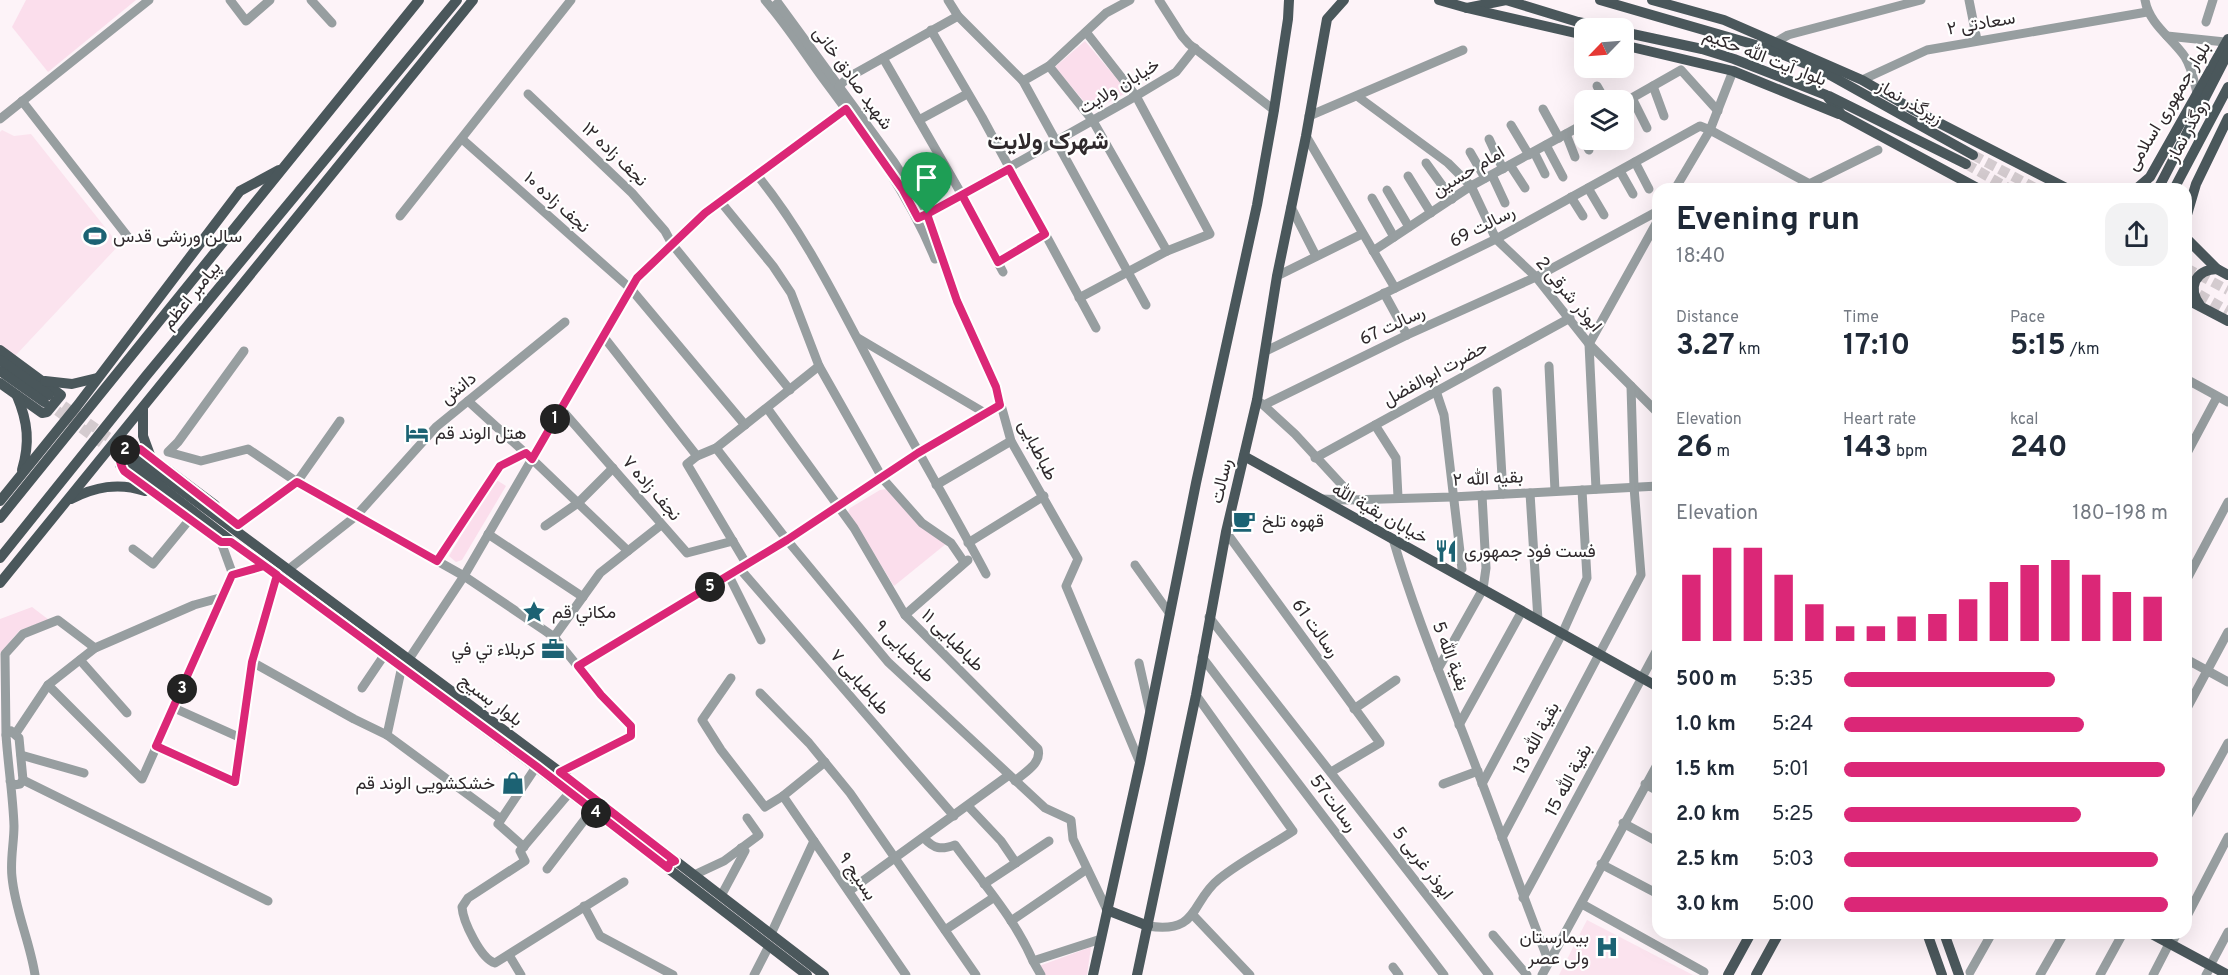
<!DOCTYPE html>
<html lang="en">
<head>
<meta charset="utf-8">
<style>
	body { margin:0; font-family:Overpass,Vazirmatn,sans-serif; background:#f2f2f3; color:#1f2937; height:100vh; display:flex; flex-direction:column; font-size:22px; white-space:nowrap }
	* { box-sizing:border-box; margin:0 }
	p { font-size:20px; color:#747a83 }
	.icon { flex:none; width:33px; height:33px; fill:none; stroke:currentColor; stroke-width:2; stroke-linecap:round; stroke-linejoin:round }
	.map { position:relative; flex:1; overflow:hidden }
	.panel { position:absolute; left:1652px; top:183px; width:540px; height:756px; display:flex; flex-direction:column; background:#fff; border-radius:18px; box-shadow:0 6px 24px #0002 }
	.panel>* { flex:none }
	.needle { width:39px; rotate:245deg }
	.controls { position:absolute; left:1574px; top:18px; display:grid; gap:12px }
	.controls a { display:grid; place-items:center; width:60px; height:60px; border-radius:12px; background:#fff; box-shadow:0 6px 24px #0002; font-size:30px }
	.pin { position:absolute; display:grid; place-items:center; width:51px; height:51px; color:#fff; margin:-62px -26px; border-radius:50% 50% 50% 0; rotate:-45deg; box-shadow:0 0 6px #0007 }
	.pin .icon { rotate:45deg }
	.km { position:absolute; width:30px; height:30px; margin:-15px; border-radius:50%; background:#222; color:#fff; font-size:16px; line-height:30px; text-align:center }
	.round { display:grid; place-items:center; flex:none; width:63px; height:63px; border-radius:18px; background:#f2f2f3 }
	.overview { display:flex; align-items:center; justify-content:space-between; height:102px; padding:0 24px }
	h1 { font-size:33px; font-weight:700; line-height:45px }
	.stats { display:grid; grid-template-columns:repeat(3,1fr); gap:9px; height:102px; padding:6px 24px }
	.stats div { display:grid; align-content:center }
	.stats b { font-size:30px; font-weight:700 }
	.stats small { font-size:16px; font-weight:400 }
	.stats p { font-size:16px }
	.chart { height:168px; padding:12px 24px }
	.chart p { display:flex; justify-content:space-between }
	.chart svg { width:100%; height:108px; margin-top:6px; stroke:#db2777; stroke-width:6 }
	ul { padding:0 24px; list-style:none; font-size:20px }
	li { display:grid; grid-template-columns:96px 72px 1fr; align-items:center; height:45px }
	li i { height:15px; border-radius:8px; background:#db2777 }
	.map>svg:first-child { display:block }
	.built { fill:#fbe3ee }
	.green { fill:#fbdeec }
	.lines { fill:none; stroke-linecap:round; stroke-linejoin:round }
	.major-tunnel { stroke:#d4cbcf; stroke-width:10; stroke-dasharray:10 5; stroke-linecap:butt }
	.minor { stroke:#979ea0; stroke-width:9 }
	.major { stroke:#4a575b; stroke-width:10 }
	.major-bridge { stroke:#4a575b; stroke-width:10 }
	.route-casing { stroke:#fff; stroke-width:12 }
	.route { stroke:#db2777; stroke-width:8 }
	.labels { text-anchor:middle; stroke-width:4.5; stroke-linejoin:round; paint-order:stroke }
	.street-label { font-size:18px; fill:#2f292c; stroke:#fff }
	.poi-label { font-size:18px; fill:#2f292c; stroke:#fff; text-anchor:start }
	.district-label { font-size:24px; font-weight:bold; fill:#2f292c; stroke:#fff }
</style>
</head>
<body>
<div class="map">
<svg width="2228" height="975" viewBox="0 0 2228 975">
	<rect width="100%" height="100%" fill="#fdf3f8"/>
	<g class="built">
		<path d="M2,130L14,136L31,134L119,245L15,356L0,345V132Z"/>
		<path d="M1587,920L1693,975H1559Z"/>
	</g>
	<g class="green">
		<path d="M26,0H136L48,72L12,27Z"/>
		<path d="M1085,41L1128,92L1092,111L1055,67Z"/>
		<path d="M495,479L506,486L462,560L456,562L449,556Z"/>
		<path d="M886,489L947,543L894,586L848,512L850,508L880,490Z"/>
		<path d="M32,607L49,620L20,630L0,653V723V619Z"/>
		<path d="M1091,947L1087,975H1045L1039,966Z"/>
	</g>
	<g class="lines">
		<g class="major-tunnel">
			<path d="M1973,155L2037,189"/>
			<path d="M1966,164L2010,189"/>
			<path d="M2186,268L2228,290"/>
			<path d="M2186,287L2228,311"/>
			<path d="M51,397L134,455"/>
			<path d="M45,402L127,461"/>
		</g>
		<g class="minor">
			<path d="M230,0L246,21L270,0"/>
			<path d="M311,0L332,23"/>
			<path d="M765,0C787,25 805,54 825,81C867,138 908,192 935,259"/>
			<path d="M948,0L958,16L1023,81L1146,305"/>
			<path d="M1159,0L1182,36L1189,44L1274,110"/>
			<path d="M1969,0L1977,40"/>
			<path d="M2145,0C2149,24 2172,38 2185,57C2192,68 2194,81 2197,93"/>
			<path d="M772,8L778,3L894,162L927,214L957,301L996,387L1011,441L1078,559L1066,586L1140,763"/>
			<path d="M2206,22L2213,0"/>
			<path d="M931,30L982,117L1096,328"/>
			<path d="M2167,36L2225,42"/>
			<path d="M1776,42L1788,35L1921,0"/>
			<path d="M883,58L962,195L1003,272"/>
			<path d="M1049,66L1093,121L1167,251"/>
			<path d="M1862,80L1927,50L2147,12"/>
			<path d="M1023,81L1049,66L1106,13L1130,0"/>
			<path d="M839,86L849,77L958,16"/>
			<path d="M1597,86L1605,100"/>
			<path d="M1653,86L1664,116"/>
			<path d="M528,94L632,193L665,231L672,244L790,390"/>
			<path d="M1357,96L1448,163L1471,186L1496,239L1536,277L1589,344L1658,413"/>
			<path d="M1632,98L1647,128"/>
			<path d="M22,101L128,237"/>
			<path d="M1623,103L1681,70L1718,111"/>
			<path d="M1543,109L1559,138"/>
			<path d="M1309,116L1463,50"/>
			<path d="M0,119L149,0"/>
			<path d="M919,120L967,94"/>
			<path d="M1511,125L1529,155"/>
			<path d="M1577,128L1589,150"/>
			<path d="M1566,134L1575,157"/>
			<path d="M1306,136L1395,288"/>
			<path d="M462,139L631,289L745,425"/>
			<path d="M1489,139L1503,169"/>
			<path d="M1623,140L1624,141"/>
			<path d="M1546,145L1563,177"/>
			<path d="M1470,152L1485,178"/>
			<path d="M1534,152L1545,174"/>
			<path d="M1635,162L1649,189"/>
			<path d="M1426,163L1452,199"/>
			<path d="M1510,165L1525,188"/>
			<path d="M1620,171L1633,194"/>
			<path d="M757,175C807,236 841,309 878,378C913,444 951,508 986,574"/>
			<path d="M1492,175L1505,203"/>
			<path d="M1408,176L1431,213"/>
			<path d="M1809,184L1878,150"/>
			<path d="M1588,188L1604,215"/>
			<path d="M1675,189L1710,130L1819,189"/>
			<path d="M1387,190L1409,227"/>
			<path d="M1571,197L1583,216"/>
			<path d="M1372,198L1394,237"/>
			<path d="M720,201L773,266L791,293L819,366L883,479L922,523L951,543L964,562"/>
			<path d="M1291,207L1316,256"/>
			<path d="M400,216L571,0"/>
			<path d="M923,216L1136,96L1176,72L1195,48"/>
			<path d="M1373,251L1471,186L1584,124"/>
			<path d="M998,262L1045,234"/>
			<path d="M1277,276L1362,234"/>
			<path d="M1384,293L1407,335"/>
			<path d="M1079,298L1167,251L1210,234L1136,96L1086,32"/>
			<path d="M603,336L697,456"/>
			<path d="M858,338L985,413"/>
			<path d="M244,351L178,442L168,452L201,461L248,449L297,482L464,576L544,630L554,637L601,695L631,726L630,737L560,772"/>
			<path d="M1266,351L1496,239L1700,126L1710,130L1733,71"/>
			<path d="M1549,366L1555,491"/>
			<path d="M2186,379L2228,402"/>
			<path d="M1436,391L1444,415L1462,569"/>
			<path d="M1497,391L1503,494"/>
			<path d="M468,401L532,459L628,551"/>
			<path d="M1261,403L1295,434L1342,485L1349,500"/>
			<path d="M1264,405L1407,335L1536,277L1658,211"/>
			<path d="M767,408L854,528L905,615L1038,749C1042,763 1025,772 1015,781"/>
			<path d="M561,409L687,553L733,541"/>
			<path d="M1375,425L1396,458L1398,497"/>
			<path d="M716,448L787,540L888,662L1045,808L1071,820L1073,839L1107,910"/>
			<path d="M2186,455L2217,397"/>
			<path d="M1315,458L1570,318"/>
			<path d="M936,485L1011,441"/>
			<path d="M1596,489L1589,344L1658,220"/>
			<path d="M1530,493L1538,620"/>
			<path d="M1321,499L1349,500L1452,497L1658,486"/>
			<path d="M238,526L297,482L340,421"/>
			<path d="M545,526L578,503L613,468"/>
			<path d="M1226,532L1380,743L1331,772"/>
			<path d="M488,534L583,597"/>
			<path d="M1393,539C1417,622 1452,702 1482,783C1505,843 1525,903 1549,962"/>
			<path d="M221,542L233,575"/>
			<path d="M968,543L1044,496"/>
			<path d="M133,549L153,564L190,519"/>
			<path d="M437,561L500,466L526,453"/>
			<path d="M747,565L687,464L697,456L716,448L819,366"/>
			<path d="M1135,565L1170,614"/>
			<path d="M289,569L356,516L436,427L565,322"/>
			<path d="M740,569L954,816"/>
			<path d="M233,575L264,566"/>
			<path d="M729,576L761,640"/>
			<path d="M2186,581L2228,502"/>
			<path d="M905,615L968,560"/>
			<path d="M1209,617L1489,975"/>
			<path d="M554,637L600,573L661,525"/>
			<path d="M1202,657L1444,975"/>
			<path d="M409,659L464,576L637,278L705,213L846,109"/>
			<path d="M2186,659L2228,682"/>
			<path d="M80,660L127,713"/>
			<path d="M252,662L354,719L387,735L501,819"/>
			<path d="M1139,663L1150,712"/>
			<path d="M578,666L787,540L918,453L1000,405"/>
			<path d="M1438,669L1483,589L1486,568L1482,495"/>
			<path d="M731,678L702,720L721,750L765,807L783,796L825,762"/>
			<path d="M48,685L142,779L233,575"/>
			<path d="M362,688L385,654"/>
			<path d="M760,693L809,743L850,793L976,975"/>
			<path d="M174,708L241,738"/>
			<path d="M1354,709L1396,680"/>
			<path d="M2186,710L2228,632"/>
			<path d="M1459,725L1522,611"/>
			<path d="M16,733L48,685L95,648L194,605L223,597"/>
			<path d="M6,735L5,654L23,634L58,620L95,648"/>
			<path d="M387,735L402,666"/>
			<path d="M156,746L235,782L252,662L277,575"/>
			<path d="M21,755L84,773"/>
			<path d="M23,780L268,901"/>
			<path d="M10,781L14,785L20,784L23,780L19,738L11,731L6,735C8,765 13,796 14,826C14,843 10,860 12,877C15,910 30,942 35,975"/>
			<path d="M1443,784L1478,771"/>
			<path d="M1482,784L1562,634L1587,578L1582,490"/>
			<path d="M1645,784L1658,791"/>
			<path d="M570,792L520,851L525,861L468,898L462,907C463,922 481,959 495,963L624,882"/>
			<path d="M783,796L906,975"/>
			<path d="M968,806L1001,841L1016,863"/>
			<path d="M2186,819L2228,743"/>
			<path d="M1623,823L1658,842"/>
			<path d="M924,838C934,849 941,850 955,845C982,882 1015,919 1033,961"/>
			<path d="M1502,838L1641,575L1634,487L1631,386"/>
			<path d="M524,847L498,824L536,767"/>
			<path d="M1601,864L1658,894"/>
			<path d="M547,869L592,810"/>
			<path d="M694,875L724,861L759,835L747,818"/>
			<path d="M984,884L1049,841"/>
			<path d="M849,891L1009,775"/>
			<path d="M721,896L745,851L741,848"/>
			<path d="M1523,898L1658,648"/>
			<path d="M1582,904L1704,972"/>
			<path d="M584,906L600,936L673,975"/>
			<path d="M1193,915L1250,975"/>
			<path d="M2186,918L2228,837"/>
			<path d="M1011,921L1087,869"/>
			<path d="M1148,926C1200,934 1190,902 1219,879C1241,861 1269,847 1293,831L1196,695"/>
			<path d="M945,930L993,898"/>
			<path d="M771,934L814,841"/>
			<path d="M1493,935L1527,975"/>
			<path d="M2174,939L2177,933"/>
			<path d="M509,955L521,975"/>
			<path d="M2213,960L2228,932"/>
			<path d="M1393,967L1399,975"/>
			<path d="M1970,972L1992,933"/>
			<path d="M754,975L769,946"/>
			<path d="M1041,975L1033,961L1101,939"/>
			<path d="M1542,975L1658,763"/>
			<path d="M2040,975L2064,933"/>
			<path d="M2100,975L2123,933"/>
			<path d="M2153,975L2169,944"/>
			<path d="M2206,975L2211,966"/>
		</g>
		<g class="major">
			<path d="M1439,0L1467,8L1506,0"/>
			<path d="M1506,0L1578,22L1608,28"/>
			<path d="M1600,0L1766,48L1804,63L1830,75L1973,155"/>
			<path d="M1652,0L1724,20L1862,80L1912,109L2068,189"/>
			<path d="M1467,8L1584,35"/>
			<path d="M1623,32L1702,49L1734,59L1826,95L1842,115L1979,189"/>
			<path d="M1623,45L1733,71L1839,114"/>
			<path d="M1829,96L1966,164"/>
			<path d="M2136,189L2150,177L2228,39"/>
			<path d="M2174,189L2228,87"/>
			<path d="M2186,218L2196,184L2228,118"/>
			<path d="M2186,238L2217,269L2228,275"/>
			<path d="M2186,299L2228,321"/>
			<path d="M2200,305C2187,288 2195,270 2217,269"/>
			<path d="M0,350L61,395L47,412L42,413L0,383"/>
			<path d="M0,360L49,395"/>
			<path d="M0,371L44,402"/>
			<path d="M45,381L72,384L97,378"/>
			<path d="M17,396C28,422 30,443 22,470"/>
			<path d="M143,408V436L150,455"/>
			<path d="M134,455L560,772L824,975"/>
			<path d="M1244,456L1658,687"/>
			<path d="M128,461L231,541L536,767L807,975"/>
			<path d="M71,499C95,487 118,482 145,491"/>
			<path d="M0,501L77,406L240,191L279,170"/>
			<path d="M215,505L140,449H127L121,456L120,465L124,471L217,539"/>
			<path d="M0,518L419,0"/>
			<path d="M0,558L146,376L457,0"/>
			<path d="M0,583L473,0"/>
			<path d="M1107,910L1148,926"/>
			<path d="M1927,933L1942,975"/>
			<path d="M1944,933L1959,975"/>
			<path d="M2150,933L2228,975"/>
			<path d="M1093,975L1140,763L1196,483L1257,205L1274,110L1288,19L1289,0"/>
			<path d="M1137,975L1196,695L1226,532L1257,400L1277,276L1306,136L1327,19L1344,0"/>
			<path d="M1728,975L1751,933"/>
			<path d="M1756,975L1779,933"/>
		</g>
		<path class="major-bridge" d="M2158,189L2228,53"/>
	</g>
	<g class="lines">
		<g class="route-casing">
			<path id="route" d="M927,214L918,218L903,190L846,109L705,213L637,278L532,459L526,453L500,466L437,561L297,482L238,525L140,449H127C118,455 119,463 124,471L221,542H231L277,575L252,662L235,782L156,746L232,575L264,566L536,766L668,868L670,863L675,861L560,772L631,736V726L601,695L578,666L787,540L918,453L1000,405L996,387L957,301L927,214L962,195L998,262L1045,234L1009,169L927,214"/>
		</g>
		<use href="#route" class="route"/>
	</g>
	<defs>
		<g id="stadium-bare" transform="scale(1.8)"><path d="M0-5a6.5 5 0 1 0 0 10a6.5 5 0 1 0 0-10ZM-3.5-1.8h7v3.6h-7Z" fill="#1c6273" stroke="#fff" stroke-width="2.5" paint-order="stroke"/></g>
		<g id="hotel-bare" transform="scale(1.8)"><path d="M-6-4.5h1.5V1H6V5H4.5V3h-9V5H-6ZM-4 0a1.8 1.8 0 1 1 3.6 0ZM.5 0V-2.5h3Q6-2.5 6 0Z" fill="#1c6273" stroke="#fff" stroke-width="2.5" paint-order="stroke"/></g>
		<g id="cafe-bare" transform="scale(1.8)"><path d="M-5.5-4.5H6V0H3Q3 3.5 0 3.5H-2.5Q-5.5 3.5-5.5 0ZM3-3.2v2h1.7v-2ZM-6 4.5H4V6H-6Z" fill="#1c6273" stroke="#fff" stroke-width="2.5" paint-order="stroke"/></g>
		<g id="restaurant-bare" transform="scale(1.8)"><path d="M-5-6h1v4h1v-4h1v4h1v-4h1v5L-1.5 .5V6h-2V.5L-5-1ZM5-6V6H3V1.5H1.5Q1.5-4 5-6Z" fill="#1c6273" stroke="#fff" stroke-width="2.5" paint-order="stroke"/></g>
		<g id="sight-bare" transform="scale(1.8)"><path d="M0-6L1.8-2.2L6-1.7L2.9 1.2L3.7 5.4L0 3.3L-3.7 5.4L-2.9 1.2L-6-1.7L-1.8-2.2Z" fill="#1c6273" stroke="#fff" stroke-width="2.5" paint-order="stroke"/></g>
		<g id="office-bare" transform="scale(1.8)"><path d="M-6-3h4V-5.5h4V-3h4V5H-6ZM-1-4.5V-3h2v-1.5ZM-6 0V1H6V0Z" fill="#1c6273" stroke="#fff" stroke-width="2.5" paint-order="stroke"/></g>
		<g id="shop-bare" transform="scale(1.8)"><path d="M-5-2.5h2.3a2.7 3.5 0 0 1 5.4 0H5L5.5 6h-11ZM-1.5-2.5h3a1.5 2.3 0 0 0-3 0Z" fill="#1c6273" stroke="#fff" stroke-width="2.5" paint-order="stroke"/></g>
		<g id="hospital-bare" transform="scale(1.8)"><path d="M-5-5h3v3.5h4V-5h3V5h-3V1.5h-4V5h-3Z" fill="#1c6273" stroke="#fff" stroke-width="2.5" paint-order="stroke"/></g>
	</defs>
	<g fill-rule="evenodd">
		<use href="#stadium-bare" x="95" y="236"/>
		<use href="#hotel-bare" x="417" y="433"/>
		<use href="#cafe-bare" x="1244" y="521"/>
		<use href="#restaurant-bare" x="1446" y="551"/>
		<use href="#sight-bare" x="534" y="612"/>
		<use href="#office-bare" x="553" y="649"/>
		<use href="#shop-bare" x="513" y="783"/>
		<use href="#hospital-bare" x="1607" y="947"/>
	</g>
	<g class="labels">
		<g class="street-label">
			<text transform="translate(1981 23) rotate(-10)" y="6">سعادتی ۲</text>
			<text transform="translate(1765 57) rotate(21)" y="6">بلوار آیت الله حکیم</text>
			<text transform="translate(853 78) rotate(54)" y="6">شهید صادق خانی</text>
			<text transform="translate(1119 86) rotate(-31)" y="6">خیابان ولایت</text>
			<text transform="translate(1910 102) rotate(30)" y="6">زیرگذر نماز</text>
			<text transform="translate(2168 106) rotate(-59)" y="6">بلوار جمهوری اسلامی</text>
			<text transform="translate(2187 130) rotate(-62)" y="6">روگذر نماز</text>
			<text transform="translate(615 154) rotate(44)" y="6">نجف زاده ۱۲</text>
			<text transform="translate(1468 171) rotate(-31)" y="6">امام حسین</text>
			<text transform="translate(557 202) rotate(42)" y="6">نجف زاده ۱۰</text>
			<text transform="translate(1482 226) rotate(-27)" y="6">رسالت 69</text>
			<text transform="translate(1569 294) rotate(50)" y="6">ابوذر شرقی 2</text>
			<text transform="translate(191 295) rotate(-51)" y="6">پیامبر اعظم</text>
			<text transform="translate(1392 325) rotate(-25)" y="6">رسالت 67</text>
			<text transform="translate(1435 373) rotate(-29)" y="6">حضرت ابوالفضل</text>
			<text transform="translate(458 388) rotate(-39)" y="6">دانش</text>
			<text transform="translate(1038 450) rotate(63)" y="6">طباطبایی</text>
			<text transform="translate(1488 478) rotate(-3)" y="6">بقیه الله ۲</text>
			<text transform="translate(1221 481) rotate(-77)" y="6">رسالت</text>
			<text transform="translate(652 488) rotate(49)" y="6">نجف زاده ۷</text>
			<text transform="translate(1380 513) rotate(29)" y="6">خیابان بقیة الله</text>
			<text transform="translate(1316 628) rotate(54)" y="6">رسالت 61</text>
			<text transform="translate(953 640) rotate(45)" y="6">طباطبایی ۱۱</text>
			<text transform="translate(905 651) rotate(47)" y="6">طباطبایی ۹</text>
			<text transform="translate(1451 656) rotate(69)" y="6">بقیة الله 5</text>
			<text transform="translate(860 682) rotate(49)" y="6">طباطبایی ۷</text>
			<text transform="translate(491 700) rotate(37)" y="6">بلوار بسیج</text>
			<text transform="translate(1536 738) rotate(-62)" y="6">بقیة الله 13</text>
			<text transform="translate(1568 780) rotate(-62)" y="6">بقیة الله 15</text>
			<text transform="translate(1334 803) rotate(53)" y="6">رسالت57</text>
			<text transform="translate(1423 863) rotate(52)" y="6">ابوذر غربی 5</text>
			<text transform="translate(858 876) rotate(56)" y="6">بسیج ۹</text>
		</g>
		<g class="poi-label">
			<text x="113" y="242">سالن ورزشی قدس</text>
			<text x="435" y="439">هتل الوند قم</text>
			<text x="1262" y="527">قهوه تلخ</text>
			<text x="1464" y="557">فست فود جمهوری</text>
			<text x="552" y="618">مكاني قم</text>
			<text x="535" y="655" text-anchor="end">كربلاء تي في</text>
			<text x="495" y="789" text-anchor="end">خشکشویی الوند قم</text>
			<text x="1589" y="943" text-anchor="end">بیمارستان<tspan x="1589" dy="21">ولی عصر</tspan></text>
		</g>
		<g class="district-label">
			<text x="1048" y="149">شهرک ولایت</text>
		</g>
	</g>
</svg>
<div class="controls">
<a><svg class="needle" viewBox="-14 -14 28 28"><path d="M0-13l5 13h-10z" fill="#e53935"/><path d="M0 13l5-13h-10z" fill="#747a83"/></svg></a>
<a><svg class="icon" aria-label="layers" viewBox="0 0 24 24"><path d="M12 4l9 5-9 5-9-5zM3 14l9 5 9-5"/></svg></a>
</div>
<div class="pin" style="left:927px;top:214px;background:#1e9e55"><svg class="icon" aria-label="arrive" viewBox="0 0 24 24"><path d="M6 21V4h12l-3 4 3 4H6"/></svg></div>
<b class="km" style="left:555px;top:419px">1</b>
<b class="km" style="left:125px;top:450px">2</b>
<b class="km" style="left:182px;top:689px">3</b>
<b class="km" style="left:596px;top:813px">4</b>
<b class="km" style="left:710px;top:587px">5</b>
<section class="panel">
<div class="overview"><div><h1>Evening run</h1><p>18:40</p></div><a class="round"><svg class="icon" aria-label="share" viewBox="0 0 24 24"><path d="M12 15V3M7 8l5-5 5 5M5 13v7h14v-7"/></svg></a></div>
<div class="stats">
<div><p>Distance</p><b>3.27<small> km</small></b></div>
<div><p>Time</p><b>17:10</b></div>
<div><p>Pace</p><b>5:15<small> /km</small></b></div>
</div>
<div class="stats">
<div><p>Elevation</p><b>26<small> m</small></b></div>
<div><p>Heart rate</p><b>143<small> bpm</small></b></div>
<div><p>kcal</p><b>240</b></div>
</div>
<div class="chart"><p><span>Elevation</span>180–198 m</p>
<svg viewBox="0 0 160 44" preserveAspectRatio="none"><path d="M5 44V17M15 44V6M25 44V6M35 44V17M45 44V29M55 44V38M65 44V38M75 44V34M85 44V33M95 44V27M105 44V20M115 44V13M125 44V11M135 44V17M145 44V24M155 44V26"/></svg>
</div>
<ul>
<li><b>500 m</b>5:35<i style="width:65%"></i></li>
<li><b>1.0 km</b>5:24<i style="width:74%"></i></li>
<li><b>1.5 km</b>5:01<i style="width:99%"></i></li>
<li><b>2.0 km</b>5:25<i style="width:73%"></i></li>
<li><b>2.5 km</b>5:03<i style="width:97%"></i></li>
<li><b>3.0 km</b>5:00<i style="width:100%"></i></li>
</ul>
</section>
</div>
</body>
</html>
